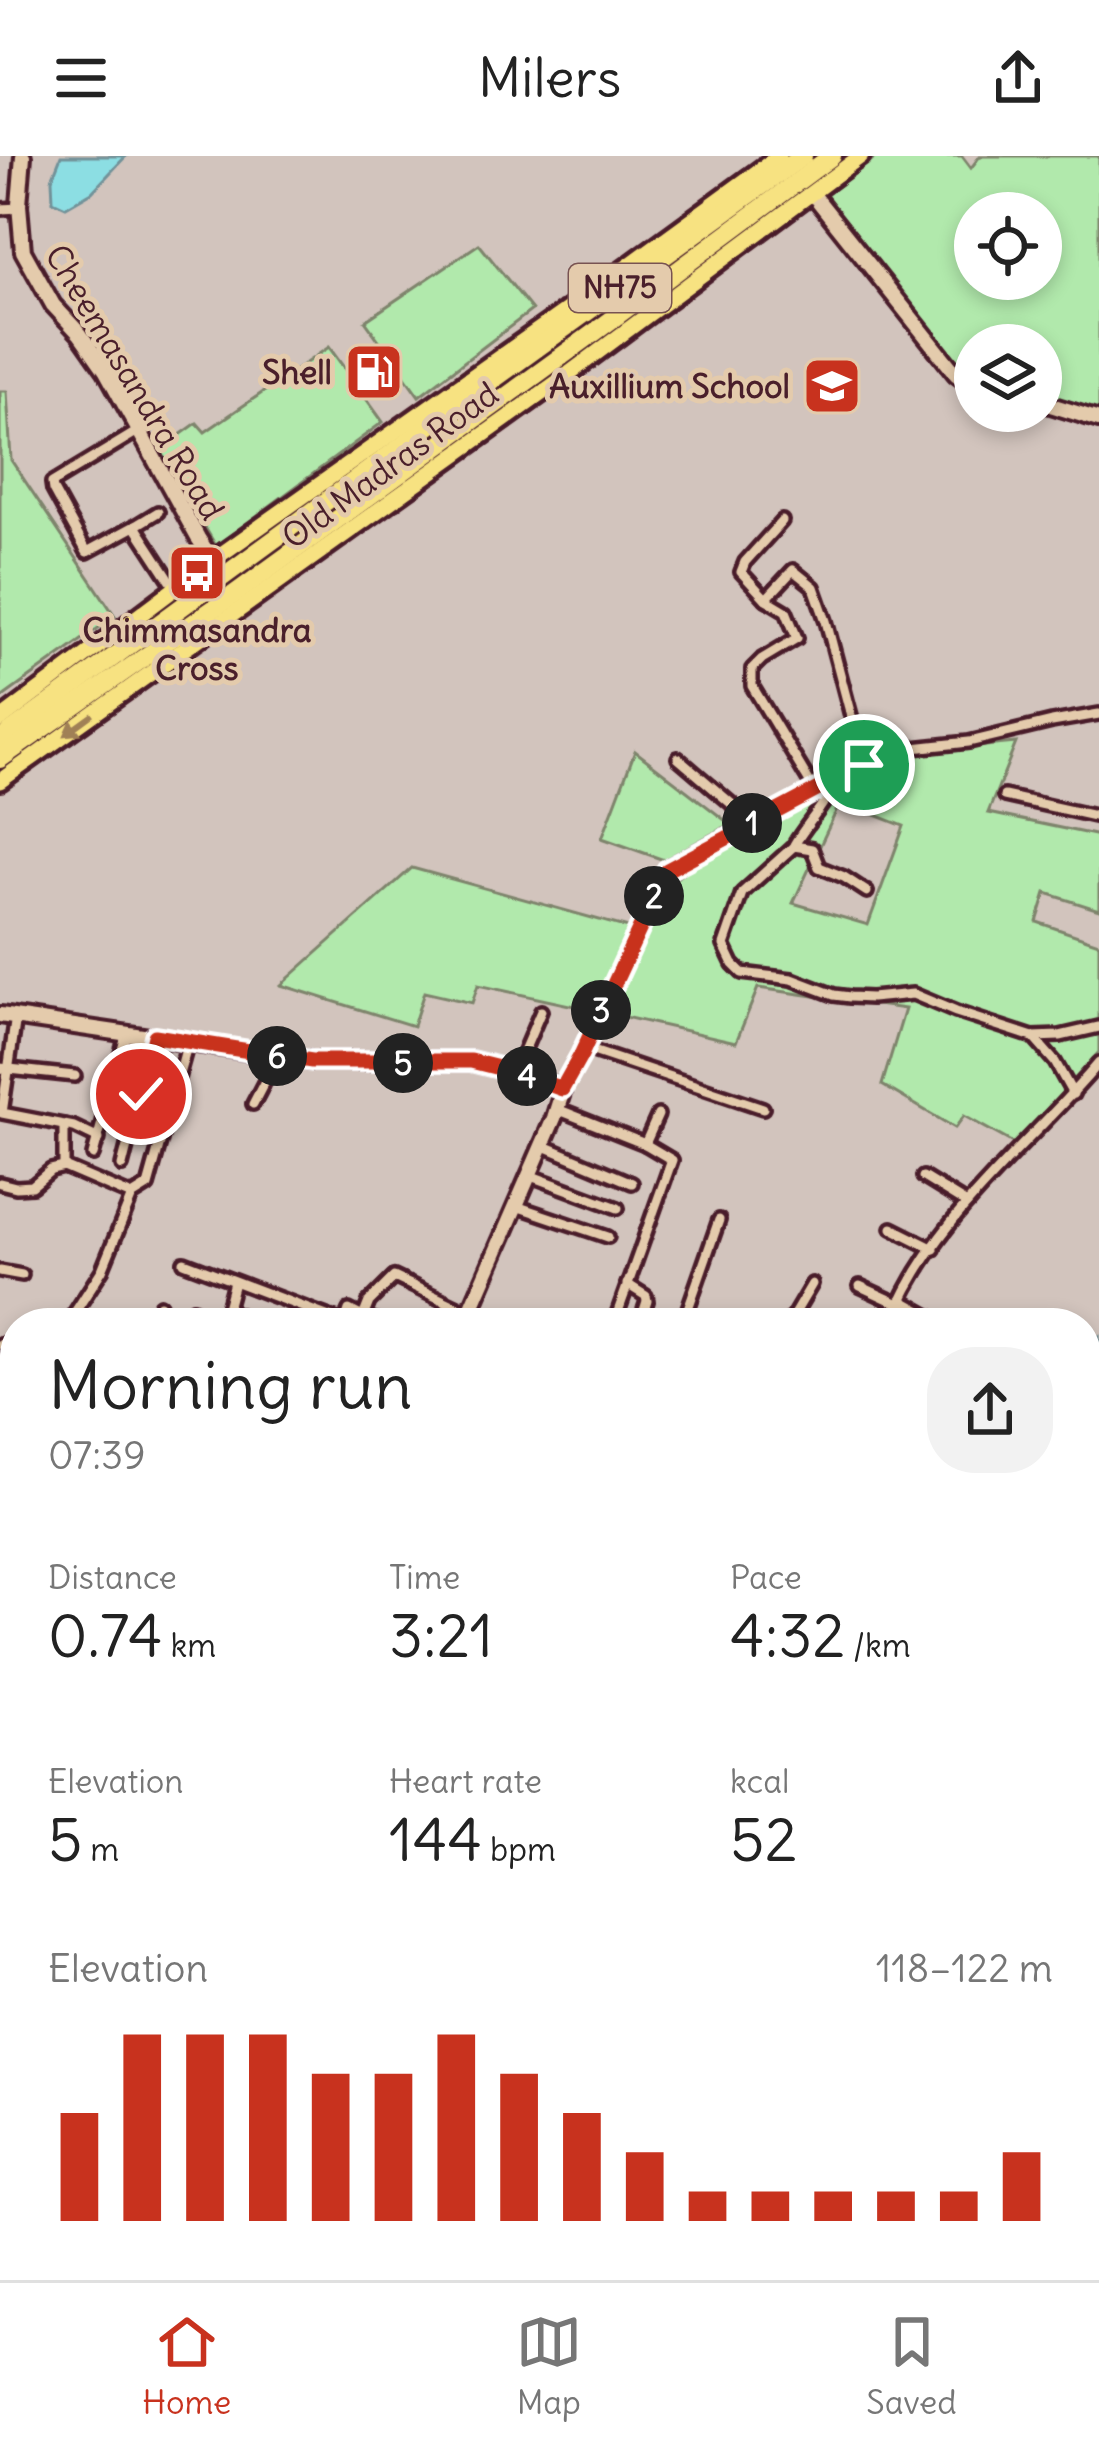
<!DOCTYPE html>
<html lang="en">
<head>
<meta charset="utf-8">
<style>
	body { margin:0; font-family:Delius,sans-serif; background:#f2f2f2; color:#222; height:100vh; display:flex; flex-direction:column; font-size:45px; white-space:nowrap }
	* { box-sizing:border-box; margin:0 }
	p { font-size:39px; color:#767676 }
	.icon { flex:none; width:66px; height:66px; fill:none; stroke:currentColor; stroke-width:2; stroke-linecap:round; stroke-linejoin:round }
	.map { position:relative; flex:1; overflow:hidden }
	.details { position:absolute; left:0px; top:1152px; width:1101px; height:972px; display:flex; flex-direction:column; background:#fff; border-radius:48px 48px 0 0; box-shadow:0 6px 18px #0003 }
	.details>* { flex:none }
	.controls { position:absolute; left:954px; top:36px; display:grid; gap:24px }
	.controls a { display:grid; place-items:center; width:108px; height:108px; border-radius:50%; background:#fff; box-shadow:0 6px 18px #0003; font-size:60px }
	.pin { position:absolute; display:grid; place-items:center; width:102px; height:102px; color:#fff; margin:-51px; border:6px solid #fff; border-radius:50%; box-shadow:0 3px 12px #0007 }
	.km { position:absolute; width:60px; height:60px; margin:-30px; border-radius:50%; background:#222; color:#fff; font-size:33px; line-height:60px; text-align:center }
	.round { display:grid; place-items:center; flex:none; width:126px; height:126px; border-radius:48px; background:#f2f2f2 }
	.summary { display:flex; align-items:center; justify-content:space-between; height:204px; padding:0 48px }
	h1 { font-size:66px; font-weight:600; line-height:90px }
	.figures { display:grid; grid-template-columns:repeat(3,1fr); gap:18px; height:204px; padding:12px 48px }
	.figures div { display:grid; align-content:center }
	.figures b { font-size:60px; font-weight:600 }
	.figures small { font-size:33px; font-weight:400 }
	.figures p { font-size:33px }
	.chart { height:336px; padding:24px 48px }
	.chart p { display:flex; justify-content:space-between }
	.chart svg { width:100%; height:216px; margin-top:12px; stroke:#c8321e; stroke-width:6 }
	header { display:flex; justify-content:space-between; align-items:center; height:156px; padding:0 48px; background:#fff; font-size:54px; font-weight:600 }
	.tabs { display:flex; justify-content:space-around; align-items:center; height:168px; border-top:3px solid #e0e0e0; background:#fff; font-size:33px; color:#767676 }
	.tabs a { display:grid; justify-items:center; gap:6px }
	.tabs .current { color:#c8321e }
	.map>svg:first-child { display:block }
	.green { fill:#b1e9ac; stroke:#7e846c; stroke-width:3; fill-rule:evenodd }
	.water { fill:#8cdee3; stroke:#729299; stroke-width:3 }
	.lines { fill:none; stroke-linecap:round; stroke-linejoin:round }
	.street-casing { stroke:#4a1f2b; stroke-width:18 }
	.secondary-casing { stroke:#4a1f2b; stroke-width:22 }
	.primary-casing { stroke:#4a1f2b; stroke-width:24 }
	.highway-casing { stroke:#4a1f2b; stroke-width:27 }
	.street { stroke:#e4cbac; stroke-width:9 }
	.secondary { stroke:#e4cbac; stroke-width:14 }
	.primary { stroke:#f7e281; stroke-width:15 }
	.highway { stroke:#f7e281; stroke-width:18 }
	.oneway { fill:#a08056 }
	.route-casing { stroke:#fff; stroke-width:24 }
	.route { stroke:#c8321e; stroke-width:15 }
	.labels { text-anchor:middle; stroke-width:10; stroke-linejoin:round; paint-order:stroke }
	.shield { fill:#e4cbac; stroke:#785352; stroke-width:3 }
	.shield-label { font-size:30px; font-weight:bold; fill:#4a1f2b }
	.poi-label { font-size:33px; font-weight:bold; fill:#4a1f2b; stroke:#e4cbac; text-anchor:end }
	.street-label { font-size:33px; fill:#4a1f2b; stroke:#e4cbac }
</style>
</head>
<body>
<header><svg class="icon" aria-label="menu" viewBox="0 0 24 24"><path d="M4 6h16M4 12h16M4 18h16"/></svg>Milers<svg class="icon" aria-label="share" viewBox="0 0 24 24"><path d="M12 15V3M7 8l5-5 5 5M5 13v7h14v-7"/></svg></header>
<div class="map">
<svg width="1099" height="2124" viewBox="0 0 1099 2124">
	<rect width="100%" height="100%" fill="#d2c4bd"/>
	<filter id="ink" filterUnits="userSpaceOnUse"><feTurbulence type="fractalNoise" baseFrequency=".00833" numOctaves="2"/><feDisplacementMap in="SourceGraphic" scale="24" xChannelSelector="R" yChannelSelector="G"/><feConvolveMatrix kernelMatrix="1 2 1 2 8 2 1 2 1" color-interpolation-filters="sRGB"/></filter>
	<g filter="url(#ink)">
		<g class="green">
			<path d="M877,0H962L971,12L980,0H1099V255L1041,239V189H975V220L966,218L826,39ZM975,57H1041V123H975Z"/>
			<path d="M479,88L532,154L419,240L365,165Z"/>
			<path d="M329,191L383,266L216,390L159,294L197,267L205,276Z"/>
			<path d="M0,235H7L11,304L115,460L0,543Z"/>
			<path d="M1016,587L988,657L1099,680V754L1046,737L1037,766L1099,787V896L1015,988L964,960L955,972L882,929L905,853L758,832L736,886L611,858L652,759L674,724L697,705L851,624L793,747L868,769L904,670L868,656L876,611L892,599Z"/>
			<path d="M635,595L730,668L664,704L602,682Z"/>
			<path d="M412,712L632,773L597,855L478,829L472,847L424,836L413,870L281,829Z"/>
			<path d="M1086,1432L1099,1436V1602L1092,1634L1099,1636V1757L1086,1790Z"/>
			<path d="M0,1674L15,1678V2065L0,2058Z"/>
			<path d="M704,2109H1040L1037,2124H725Z"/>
		</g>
		<g class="water">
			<path d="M61,0H126L92,36L66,51L53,45L52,23Z"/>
			<path d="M1099,1181V1308L1086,1303V1190Z"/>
		</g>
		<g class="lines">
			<g class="street-casing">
				<g id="street">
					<path d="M0,53L20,52"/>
					<path d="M138,275L52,327L53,334L87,396L135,370L176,433"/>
					<path d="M782,365L745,406L741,416L766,443L793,414L814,431L826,465L864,609"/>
					<path d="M135,370L158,356"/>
					<path d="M766,443L786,455L797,482L762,503L752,513V530L815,635"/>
					<path d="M678,602L754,667"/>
					<path d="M1004,640L1099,661"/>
					<path d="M794,689C807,667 826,648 837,624"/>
					<path d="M867,736L844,721L819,711L812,693L794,690L742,737L724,789L733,808L742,817L792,823L834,839L850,841L871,842L913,838L956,856L1033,881L1055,906L1073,938"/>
					<path d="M16,860L2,957L74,971L99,983"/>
					<path d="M1033,881L1060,880L1099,871"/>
					<path d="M584,892L763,952"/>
					<path d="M0,912L75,920"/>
					<path d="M515,916L541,855"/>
					<path d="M562,933L581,899L666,714L847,619L885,595L969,586L1052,566L1099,558"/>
					<path d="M253,948L278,900"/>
					<path d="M557,953L645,988L672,1004L614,1167"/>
					<path d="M645,988L658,959"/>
					<path d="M542,989L632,1027"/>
					<path d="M93,999L127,876"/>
					<path d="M122,1010L155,880"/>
					<path d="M64,1011V969"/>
					<path d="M529,1019L618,1052"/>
					<path d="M923,1021L967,1048"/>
					<path d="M0,1027L16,1031L32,1030L51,1014L64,1011L132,1040"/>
					<path d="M516,1050L608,1081"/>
					<path d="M892,1072L934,1093"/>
					<path d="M184,1106L345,1167"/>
					<path d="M0,1115L22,1119"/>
					<path d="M627,1128L646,1140L647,1145L640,1167"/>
					<path d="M860,1130L899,1148"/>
					<path d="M901,1144L942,1167"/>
					<path d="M226,1154L260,1167"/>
					<path d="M363,1161L381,1167"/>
					<path d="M345,1166L349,1154L363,1161L369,1146L394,1121L470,1157"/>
					<path d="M68,1167L102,1114L132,1040L148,1030L188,886"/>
					<path d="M154,1167L160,1149"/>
					<path d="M189,1167L193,1153"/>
					<path d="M223,1167L234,1126"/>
					<path d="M683,1167L719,1064"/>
					<path d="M789,1167L812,1128"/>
					<path d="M891,1167C932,1062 1028,991 1099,907"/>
					<path d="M0,1188L15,1190"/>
					<path d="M0,1250L15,1200"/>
					<path d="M1086,1317L1099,1321"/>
					<path d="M0,1318L15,1274"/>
					<path d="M0,1391L15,1399"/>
					<path d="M4,1516L15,1478"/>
					<path d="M0,1578L8,1577L15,1572"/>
					<path d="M1086,1867L1099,1846"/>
					<path d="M1086,1920L1099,1925"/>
					<path d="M1086,1957L1099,1960"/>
					<path d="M1086,1997L1099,1999"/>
					<path d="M0,2077L3,2070"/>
					<path d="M108,2109L127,2112L150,2124"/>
					<path d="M235,2109L246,2124"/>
					<path d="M298,2109L309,2124"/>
					<path d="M357,2109L361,2115L370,2109"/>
					<path d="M424,2109L435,2124"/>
					<path d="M499,2109L510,2124"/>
					<path d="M717,2109L771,2124"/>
					<path d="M0,2123L3,2124"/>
					<path d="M23,2124L29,2109"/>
					<path d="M81,2124L112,2110"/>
					<path d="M185,2124L193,2109"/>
					<path d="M349,2124L361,2115L368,2124"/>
					<path d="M854,2124L864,2109"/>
					<path d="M1043,2124L1046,2109"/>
				</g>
			</g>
			<g class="secondary-casing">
				<g id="secondary">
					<path d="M23,0L19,49L23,95L53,149L80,178L106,215L198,382L224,422"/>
					<path d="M812,37L956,218L975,232"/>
					<path d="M1041,246L1099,264"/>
					<path d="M0,859L312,905H471L515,916L559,931L562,937L554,962L465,1167"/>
					<path d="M1086,2085L1099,2088"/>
				</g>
			</g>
			<g class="primary-casing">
				<g id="primary">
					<path d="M0,564L213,404L609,124L779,0"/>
					<path d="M0,625L563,222L861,0"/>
				</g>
			</g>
			<g class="highway-casing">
				<g id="highway">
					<path d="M0,584L436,265L803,0"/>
					<path d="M0,603L233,439L595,176L832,0"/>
				</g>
			</g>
			<use href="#street" class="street"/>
			<use href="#secondary" class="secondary"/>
			<use href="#primary" class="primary"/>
			<use href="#highway" class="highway"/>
		</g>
		<defs><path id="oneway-solid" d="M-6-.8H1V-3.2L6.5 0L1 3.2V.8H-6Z" transform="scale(3)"/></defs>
		<use class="oneway" href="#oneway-solid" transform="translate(79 569) rotate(144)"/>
	</g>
	<g class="lines" filter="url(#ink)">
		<g class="route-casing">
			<path id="route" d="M141,938L155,880L312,905H471L515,916L562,933L581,899L667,714L864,609"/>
		</g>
		<use href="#route" class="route"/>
	</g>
	<defs>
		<g id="fuel-square" transform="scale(3)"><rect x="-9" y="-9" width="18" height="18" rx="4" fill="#c8321e" stroke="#e4cbac"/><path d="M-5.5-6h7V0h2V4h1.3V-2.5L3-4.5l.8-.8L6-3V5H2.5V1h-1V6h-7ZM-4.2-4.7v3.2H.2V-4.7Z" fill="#fff"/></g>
		<g id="school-square" transform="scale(3)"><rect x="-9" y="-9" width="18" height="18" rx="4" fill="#c8321e" stroke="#e4cbac"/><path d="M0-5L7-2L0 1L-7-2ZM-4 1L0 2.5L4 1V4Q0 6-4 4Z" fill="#fff"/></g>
		<g id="bus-square" transform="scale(3)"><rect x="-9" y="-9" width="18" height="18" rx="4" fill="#c8321e" stroke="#e4cbac"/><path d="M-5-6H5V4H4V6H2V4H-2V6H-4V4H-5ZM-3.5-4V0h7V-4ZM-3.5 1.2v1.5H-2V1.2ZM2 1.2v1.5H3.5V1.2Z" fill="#fff"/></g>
	</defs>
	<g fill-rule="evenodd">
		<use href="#fuel-square" x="374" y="216"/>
		<use href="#school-square" x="832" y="230"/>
		<use href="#bus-square" x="197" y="417"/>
	</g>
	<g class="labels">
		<rect class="shield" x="569" y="108" width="102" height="48" rx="9"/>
		<g class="shield-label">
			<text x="620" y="142">NH75</text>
		</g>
		<g class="poi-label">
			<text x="332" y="228">Shell</text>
			<text x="790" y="242">Auxillium School</text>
			<text x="197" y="486" text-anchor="middle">Chimmasandra<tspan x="197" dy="38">Cross</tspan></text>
		</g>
		<g class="street-label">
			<text transform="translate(135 226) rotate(59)" y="12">Cheemasandra Road</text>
			<text transform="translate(390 309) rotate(-36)" y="12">Old Madras Road</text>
		</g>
	</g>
</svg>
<div class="controls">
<a><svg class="icon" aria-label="locate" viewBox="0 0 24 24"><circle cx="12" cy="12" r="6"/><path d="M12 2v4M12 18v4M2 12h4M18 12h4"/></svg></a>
<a><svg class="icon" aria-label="layers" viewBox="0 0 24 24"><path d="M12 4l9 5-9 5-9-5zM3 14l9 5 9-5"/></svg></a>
</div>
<div class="pin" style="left:864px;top:609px;background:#1e9e55"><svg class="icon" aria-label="arrive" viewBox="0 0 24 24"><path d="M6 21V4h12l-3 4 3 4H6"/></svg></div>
<div class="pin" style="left:141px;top:938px;background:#d93025"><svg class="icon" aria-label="check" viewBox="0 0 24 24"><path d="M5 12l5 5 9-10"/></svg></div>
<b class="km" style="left:752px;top:667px">1</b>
<b class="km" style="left:654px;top:740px">2</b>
<b class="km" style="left:601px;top:854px">3</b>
<b class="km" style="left:527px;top:920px">4</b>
<b class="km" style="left:403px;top:907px">5</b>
<b class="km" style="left:277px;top:900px">6</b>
<section class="details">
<div class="summary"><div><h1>Morning run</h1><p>07:39</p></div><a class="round"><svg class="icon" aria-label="share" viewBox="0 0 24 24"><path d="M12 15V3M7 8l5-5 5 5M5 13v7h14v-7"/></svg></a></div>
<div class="figures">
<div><p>Distance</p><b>0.74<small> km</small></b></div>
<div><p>Time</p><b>3:21</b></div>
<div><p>Pace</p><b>4:32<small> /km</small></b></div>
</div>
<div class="figures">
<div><p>Elevation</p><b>5<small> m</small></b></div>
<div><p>Heart rate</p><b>144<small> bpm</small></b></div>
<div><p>kcal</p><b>52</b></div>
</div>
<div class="chart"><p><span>Elevation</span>118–122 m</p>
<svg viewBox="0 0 160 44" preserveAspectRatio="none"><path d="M5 44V22M15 44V6M25 44V6M35 44V6M45 44V14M55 44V14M65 44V6M75 44V14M85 44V22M95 44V30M105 44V38M115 44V38M125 44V38M135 44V38M145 44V38M155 44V30"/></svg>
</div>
</section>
</div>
<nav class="tabs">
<a class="current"><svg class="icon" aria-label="home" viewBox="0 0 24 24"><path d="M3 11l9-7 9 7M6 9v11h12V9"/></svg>Home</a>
<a><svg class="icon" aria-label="map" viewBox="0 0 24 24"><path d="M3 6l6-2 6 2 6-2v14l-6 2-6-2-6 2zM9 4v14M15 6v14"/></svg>Map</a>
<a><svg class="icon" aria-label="saved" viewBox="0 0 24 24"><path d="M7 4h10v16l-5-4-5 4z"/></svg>Saved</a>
</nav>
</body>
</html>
